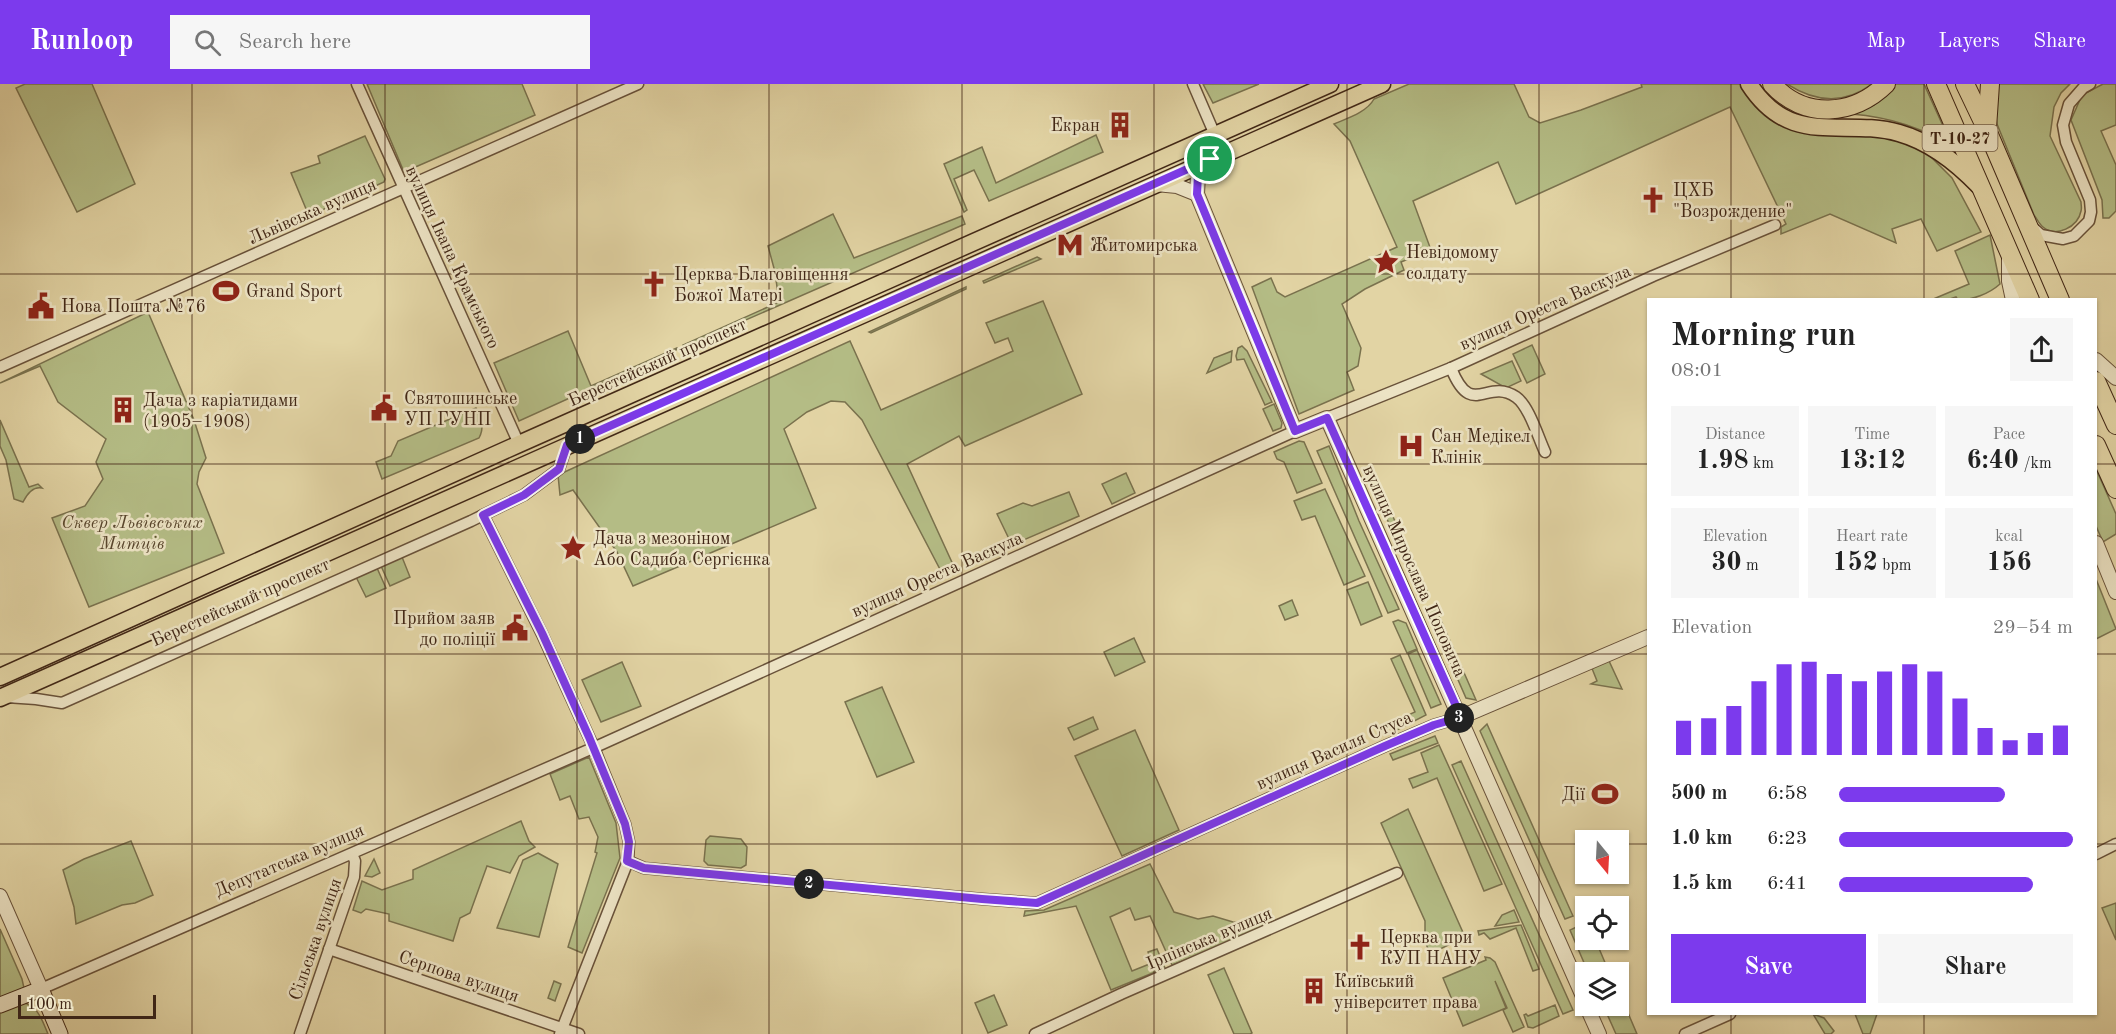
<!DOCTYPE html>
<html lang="en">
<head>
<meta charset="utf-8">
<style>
	body { margin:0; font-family:"Old Standard TT",serif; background:#f6f6f6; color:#222; height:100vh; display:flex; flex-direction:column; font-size:22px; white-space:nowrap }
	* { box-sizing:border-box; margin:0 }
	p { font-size:20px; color:#767676 }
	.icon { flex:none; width:33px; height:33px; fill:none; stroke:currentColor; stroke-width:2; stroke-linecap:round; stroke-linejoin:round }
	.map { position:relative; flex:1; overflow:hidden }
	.details { position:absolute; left:1647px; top:214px; width:450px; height:717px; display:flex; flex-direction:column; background:#fff; border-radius:0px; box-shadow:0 2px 4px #0004 }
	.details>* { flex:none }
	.needle { width:39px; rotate:162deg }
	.fabs { position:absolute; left:1575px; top:746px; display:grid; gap:12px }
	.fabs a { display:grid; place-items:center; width:54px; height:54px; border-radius:0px; background:#fff; box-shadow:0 2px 4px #0004; font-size:30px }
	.scale { position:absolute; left:18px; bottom:15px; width:138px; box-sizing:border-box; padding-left:6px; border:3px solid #412716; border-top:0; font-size:16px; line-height:21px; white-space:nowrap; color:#412716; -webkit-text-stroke:4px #ece3c4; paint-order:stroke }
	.pin { position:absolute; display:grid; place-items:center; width:51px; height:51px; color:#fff; margin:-26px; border:3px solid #fff; border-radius:50%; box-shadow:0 2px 6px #0007 }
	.km { position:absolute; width:30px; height:30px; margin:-15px; border-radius:50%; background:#222; color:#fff; font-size:16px; line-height:30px; text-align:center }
	.round { display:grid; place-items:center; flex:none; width:63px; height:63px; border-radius:0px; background:#f6f6f6 }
	.headline { display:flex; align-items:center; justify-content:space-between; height:102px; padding:0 24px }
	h1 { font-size:33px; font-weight:700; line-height:45px }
	.figures { display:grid; grid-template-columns:repeat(3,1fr); gap:9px; height:102px; padding:6px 24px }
	.figures div { display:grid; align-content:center; border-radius:0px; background:#f6f6f6; text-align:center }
	.figures b { font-size:26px; font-weight:700 }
	.figures small { font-size:16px; font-weight:400 }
	.figures p { font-size:16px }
	.chart { height:168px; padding:12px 24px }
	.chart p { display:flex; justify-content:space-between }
	.chart svg { width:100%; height:108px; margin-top:6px; stroke:#7c3aed; stroke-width:6 }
	.primary-button { display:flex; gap:12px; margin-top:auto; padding:12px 24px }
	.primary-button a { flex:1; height:69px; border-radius:0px; background:#7c3aed; color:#fff; font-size:24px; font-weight:700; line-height:69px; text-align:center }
	.primary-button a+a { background:#f6f6f6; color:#222 }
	ul { padding:0 24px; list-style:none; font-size:20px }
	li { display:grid; grid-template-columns:96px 72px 1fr; align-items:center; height:45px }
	li i { height:15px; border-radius:8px; background:#7c3aed }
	header { display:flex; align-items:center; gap:36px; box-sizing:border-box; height:84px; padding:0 30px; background:#7c3aed; color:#fff }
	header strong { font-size:28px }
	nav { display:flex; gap:33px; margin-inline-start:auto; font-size:21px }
	.search { width:420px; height:54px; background:#f6f6f6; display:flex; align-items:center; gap:15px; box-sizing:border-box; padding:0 21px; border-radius:0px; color:#767676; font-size:22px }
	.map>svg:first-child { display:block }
	.green { fill:#b4bc85; stroke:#7a724e; stroke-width:1.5 }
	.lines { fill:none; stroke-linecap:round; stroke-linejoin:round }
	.minor-casing { stroke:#69523a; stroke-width:13 }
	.tertiary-casing { stroke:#69523a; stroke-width:16 }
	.secondary-casing { stroke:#412716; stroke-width:17 }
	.primary-casing { stroke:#412716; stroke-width:19 }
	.trunk-casing { stroke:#412716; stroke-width:20 }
	.minor { stroke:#ece3c4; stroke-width:10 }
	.tertiary { stroke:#ece3c4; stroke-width:14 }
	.secondary { stroke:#ece3c4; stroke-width:15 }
	.primary { stroke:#e2d4a4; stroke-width:16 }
	.trunk { stroke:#e2d4a4; stroke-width:18 }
	.route-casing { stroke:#fff; stroke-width:12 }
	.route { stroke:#7c3aed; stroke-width:8 }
	.grid { fill:none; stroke:#412716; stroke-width:1.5; stroke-opacity:0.55 }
	.labels { text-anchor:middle; stroke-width:5; stroke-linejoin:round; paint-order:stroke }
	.shield { fill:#ece3c4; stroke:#745f4a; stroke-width:1.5 }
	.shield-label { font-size:16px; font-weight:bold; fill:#412716 }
	.poi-label { font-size:18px; fill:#412716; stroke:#ece3c4; text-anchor:start }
	.street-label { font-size:18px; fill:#412716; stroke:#ece3c4 }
	.park-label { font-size:18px; font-style:italic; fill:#58452c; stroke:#ece3c4 }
</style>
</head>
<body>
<header>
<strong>Runloop</strong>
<div class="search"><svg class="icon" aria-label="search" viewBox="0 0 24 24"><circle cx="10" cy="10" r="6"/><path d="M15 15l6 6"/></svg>Search here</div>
<nav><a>Map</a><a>Layers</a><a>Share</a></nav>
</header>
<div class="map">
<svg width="2116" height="950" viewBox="0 0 2116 950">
	<rect width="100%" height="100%" fill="#e2d4a4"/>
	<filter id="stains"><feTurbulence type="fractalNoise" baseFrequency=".00333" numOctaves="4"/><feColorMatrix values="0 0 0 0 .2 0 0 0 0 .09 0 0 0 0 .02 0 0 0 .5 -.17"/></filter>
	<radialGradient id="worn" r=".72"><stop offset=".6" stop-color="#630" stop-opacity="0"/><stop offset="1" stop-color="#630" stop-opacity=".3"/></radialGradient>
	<g class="green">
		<path d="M25,0H92L135,100L77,128L16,4Z"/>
		<path d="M367,0H522L535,31L404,88Z"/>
		<path d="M1203,0H1259L1213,19Z"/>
		<path d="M1409,0H1514L1529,33L1540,39L1581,26L1642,3L1641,0H1742L1762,23L1897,56L1926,68L1952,94L1981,148L1937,167L1921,135L1892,145L1896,159L1830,130L1781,150V143L1786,140L1730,23L1516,120L1498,78L1413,117L1431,166L1401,178L1404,186L1365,205L1342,220L1361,264L1358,282L1347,288L1354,306L1299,330L1252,203L1271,194L1277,208L1285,213L1397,163L1350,57L1334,40C1348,34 1367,28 1374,15Z"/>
		<path d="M1787,0H1872C1844,21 1815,18 1787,0Z"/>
		<path d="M1893,0H1924L1953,64C1923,43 1888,33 1851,30L1874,21Z"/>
		<path d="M1996,0H2070L2061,9L2054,23L2050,52L2081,118C2081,121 2082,124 2081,127C2078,143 2056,154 2043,143C2039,140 2037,135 2034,131L1997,40L1995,27Z"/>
		<path d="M2103,0H2116V41L2101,47L2116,81V127L2109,134H2103L2102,116L2071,36L2082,11Z"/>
		<path d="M1096,51L1103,68L989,117L974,86L954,95L967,126L964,128L944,80L982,63L996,99Z"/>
		<path d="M365,52L385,95L384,98L309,132L291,89L320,79L318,72Z"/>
		<path d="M833,130L854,174L962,132L965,140L684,263L683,261L779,218L775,188L768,162Z"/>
		<path d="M1990,151L2000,200C1989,210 1972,216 1958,216L1956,213L1947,216H1931L1969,200L1955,167Z"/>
		<path d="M1037,173L1041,175L984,199L983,197Z"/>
		<path d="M966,203V205L871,249L869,248Z"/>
		<path d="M1043,217L1082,310L965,362L959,352L907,380L955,485L943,491L862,336L845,318L831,317L807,328L784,345L816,424L633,502L617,468L573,406L560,411L558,391L850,257L881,326L1013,267L1008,254L995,259L986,239Z"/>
		<path d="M148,228L194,336L206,374L199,388L197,400L224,469L89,523L52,434L85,422L103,395L96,378L106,355L58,318L40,282L0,299Z"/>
		<path d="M568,247L591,302L677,264L678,265L519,337L494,279Z"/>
		<path d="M1532,261L1545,290L1527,299L1513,270Z"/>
		<path d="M1242,262L1247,267L1272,318L1265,321L1244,275L1237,276L1236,272L1238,264Z"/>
		<path d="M1232,267L1231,278L1207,289L1214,274Z"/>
		<path d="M1512,277L1521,297L1506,304L1481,290Z"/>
		<path d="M1274,320L1282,339L1281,344L1273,347L1263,325Z"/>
		<path d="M476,324C481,335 485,343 479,354L382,395L376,378L391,372L398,357Z"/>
		<path d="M0,336L29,403L38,400L42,404C33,402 27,410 23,418L14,415L6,376L0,362Z"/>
		<path d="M1299,357L1304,358L1322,399L1297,409L1284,378L1277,375L1274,368Z"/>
		<path d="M1329,362L1359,437L1399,525L1388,529L1317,367Z"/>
		<path d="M2096,385L2116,430V450L2103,458L2096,442Z"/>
		<path d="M1372,387L1427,507L1421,508L1366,390Z"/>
		<path d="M1126,389L1135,409L1112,420L1102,400Z"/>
		<path d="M1325,405L1365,492L1344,501L1315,432L1302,436L1294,417Z"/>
		<path d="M1069,408L1079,432L1012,461L997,430L1023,419L1032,422Z"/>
		<path d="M402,473L410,493L390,502L381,482Z"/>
		<path d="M377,484L386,504L366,513L356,493Z"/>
		<path d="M2096,495L2116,545L2096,555Z"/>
		<path d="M1368,498L1382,532L1361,541L1347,506Z"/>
		<path d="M1292,516L1298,531L1285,536L1279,522Z"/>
		<path d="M1436,525L1476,616L1466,614L1428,527Z"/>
		<path d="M1398,536L1406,539L1417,565L1407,569L1393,538Z"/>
		<path d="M1134,554L1145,578L1115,592L1104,568Z"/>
		<path d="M1417,566L1441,620L1431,624L1408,570Z"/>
		<path d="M1400,571L1426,631L1395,647L1391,639L1415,628L1391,575Z"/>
		<path d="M1605,576L1609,577L1622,605L1591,600L1597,597L1591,582Z"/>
		<path d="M622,578L641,622L601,638L582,596Z"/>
		<path d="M882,603L914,678L877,693L845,618Z"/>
		<path d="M1093,633L1098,645L1074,656L1068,644Z"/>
		<path d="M1487,640L1573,832L1565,835L1480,647Z"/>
		<path d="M1135,646L1179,746L1122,772L1075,672Z"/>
		<path d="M1435,652L1438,659L1393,676L1390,670Z"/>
		<path d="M1439,661L1502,800L1484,807L1437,694L1413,704L1409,695L1428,688L1421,669Z"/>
		<path d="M589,673L616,739L620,774L582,869L568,863L597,769L595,768L598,753L589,733L579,735L570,712L560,716L550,690Z"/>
		<path d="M1461,677L1573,926L1563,930L1452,681Z"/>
		<path d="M1408,725L1465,853L1430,870L1425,857V837L1381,739Z"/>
		<path d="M521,737L529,757L535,763L519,772L510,789L487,782L470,829L460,834L453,857L389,837V830L366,825L361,829L353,826L362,797L382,806L413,795V786Z"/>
		<path d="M710,752L741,755L747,763L746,781L741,784L708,781L704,777L706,756Z"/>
		<path d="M131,757L153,811L135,819L122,821L76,840L74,823L63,786L84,775Z"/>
		<path d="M538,769L558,780L539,853L497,844L523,776Z"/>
		<path d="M374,775L380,789L372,793L365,792Z"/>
		<path d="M1150,780L1174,828L1198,835L1213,832L1233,838L1279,841L1172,881L1150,832L1135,836L1130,824L1110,833L1132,887L1152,879L1148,868L1157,865L1165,884L1111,906L1076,822L1024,832L1025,827L1044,826Z"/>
		<path d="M2116,819V856L2102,824Z"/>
		<path d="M1514,826L1519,838L1495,842L1502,831Z"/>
		<path d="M1585,839L1586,855H1595L1609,888H1588L1570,846Z"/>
		<path d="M1521,841L1539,885L1533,887L1516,844L1490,855L1484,849L1479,851L1478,847Z"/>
		<path d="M0,845L22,895L24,904L0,914Z"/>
		<path d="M1485,873L1490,874L1495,878L1524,943L1513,948L1503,926L1507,924L1495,897L1506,924L1463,942L1443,894L1486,876Z"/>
		<path d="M1224,884L1252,949L1250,950H1234L1208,891Z"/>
		<path d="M554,897L561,900L555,917L548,914Z"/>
		<path d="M1619,908L1637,950H1616L1603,921H1618Z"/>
		<path d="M994,911L1007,941L988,949L975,919Z"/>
		<path d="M21,918C38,921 42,936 48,950H0V927Z"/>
		<path d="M1555,921L1559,932L1533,944L1528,943L1524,931L1526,930L1528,932Z"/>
		<path d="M1813,930L1824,934L1834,947L1831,950H1825Z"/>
		<path d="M1855,930H1877L1870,950H1863Z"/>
	</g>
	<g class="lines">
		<g class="minor-casing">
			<g id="minor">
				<path d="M357,0L519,360"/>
				<path d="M1193,0L1215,51"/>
				<path d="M2031,142L2041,151L2063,155L2074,152L2089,137L2091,128L2090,116L2066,58L2063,41L2069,20L2083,4L2090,0"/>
				<path d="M0,283L638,0"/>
				<path d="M1451,284C1472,336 1486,293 1516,313C1529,322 1538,353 1545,368"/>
				<path d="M1327,334L1451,284L1653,192L1775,141"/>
				<path d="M483,431L542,550L594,664L625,740L629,758L628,777L560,950"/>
				<path d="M6,613L36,615L62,619L471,437L524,411L559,385L567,361"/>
				<path d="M2096,770L2116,760"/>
				<path d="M628,777L644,784L982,815L1037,819L1385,662L1434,641L1461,633"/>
				<path d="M329,865L579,950"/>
				<path d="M41,905L602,660L1295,347"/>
				<path d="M300,950L354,793L355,777L352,770"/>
				<path d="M1035,950L1121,910L1397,789"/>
				<path d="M1685,950L1730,930"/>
			</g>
		</g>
		<g class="tertiary-casing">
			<g id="tertiary">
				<path d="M1209,77L1198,91L1197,110L1295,347L1327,334L1586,919"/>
				<path d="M1156,100L1177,102L1197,110"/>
				<path d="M2009,173V197L2013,216"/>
				<path d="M2096,276L2116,294"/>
				<path d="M2096,459L2116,508"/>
				<path d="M1461,633L1648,553"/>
				<path d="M0,812L41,905"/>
				<path d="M1586,921L1599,950"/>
			</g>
		</g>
		<g class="secondary-casing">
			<path id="secondary" d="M0,921L41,905L60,950"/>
		</g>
		<g class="primary-casing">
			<g id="primary">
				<path d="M1749,0C1791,65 1842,33 1899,49C1931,58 1957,79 1979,102"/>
				<path d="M0,593L519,360L1330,0"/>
				<path d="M0,614L1382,0"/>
			</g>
		</g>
		<g class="trunk-casing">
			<g id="trunk">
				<path d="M1772,0C1804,36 1854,32 1886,0"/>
				<path d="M1936,0L2030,216"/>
				<path d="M1965,0L1987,46L2060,216"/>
				<path d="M1987,44L1990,0"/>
				<path d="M2096,297L2116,341"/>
				<path d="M2096,361L2116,405"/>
			</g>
		</g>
		<use href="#minor" class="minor"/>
		<use href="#tertiary" class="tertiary"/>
		<use href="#secondary" class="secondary"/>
		<use href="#primary" class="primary"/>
		<use href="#trunk" class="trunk"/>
	</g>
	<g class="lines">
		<g class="route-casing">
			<path id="route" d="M1210,75L1198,91L1197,110L1291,337L1295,347L1327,334L1461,633L1434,641L1385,662L1037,819L982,815L644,784L627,777L629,758L625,740L589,653L542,549L483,431L524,411L559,385L567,361Z"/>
		</g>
		<use href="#route" class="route"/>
	</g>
	<path class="grid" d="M192,0V950M385,0V950M577,0V950M769,0V950M962,0V950M1154,0V950M1347,0V950M1539,0V950M1731,0V216M1924,0V216M0,190H2116M0,380H1648M2096,380H2116M0,570H1648M2096,570H2116M0,760H1586M1618,760H1648M2096,760H2116M1731,930V950M1924,930V950"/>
	<defs>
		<g id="building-bare" transform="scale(2.07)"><path d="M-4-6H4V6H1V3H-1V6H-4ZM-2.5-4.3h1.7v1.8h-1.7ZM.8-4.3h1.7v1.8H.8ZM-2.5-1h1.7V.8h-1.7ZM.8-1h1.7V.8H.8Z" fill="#8f2418" stroke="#ece3c4" stroke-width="2.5" paint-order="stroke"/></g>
		<g id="church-bare" transform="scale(2.07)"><path d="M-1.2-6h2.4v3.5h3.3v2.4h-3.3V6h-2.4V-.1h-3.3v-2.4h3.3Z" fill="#8f2418" stroke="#ece3c4" stroke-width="2.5" paint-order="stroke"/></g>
		<g id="metro-bare" transform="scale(2.07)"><path d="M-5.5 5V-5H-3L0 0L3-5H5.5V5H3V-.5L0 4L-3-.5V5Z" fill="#8f2418" stroke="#ece3c4" stroke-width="2.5" paint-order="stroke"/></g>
		<g id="sight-bare" transform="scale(2.07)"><path d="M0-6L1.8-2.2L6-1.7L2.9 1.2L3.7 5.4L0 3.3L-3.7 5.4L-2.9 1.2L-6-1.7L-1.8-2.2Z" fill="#8f2418" stroke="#ece3c4" stroke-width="2.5" paint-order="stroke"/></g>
		<g id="stadium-bare" transform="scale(2.07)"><path d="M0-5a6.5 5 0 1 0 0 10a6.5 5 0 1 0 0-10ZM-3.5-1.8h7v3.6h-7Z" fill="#8f2418" stroke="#ece3c4" stroke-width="2.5" paint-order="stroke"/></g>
		<g id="civic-bare" transform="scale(2.07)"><path d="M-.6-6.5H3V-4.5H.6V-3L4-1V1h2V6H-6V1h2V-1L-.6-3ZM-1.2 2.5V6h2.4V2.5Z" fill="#8f2418" stroke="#ece3c4" stroke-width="2.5" paint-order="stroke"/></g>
		<g id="hospital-bare" transform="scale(2.07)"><path d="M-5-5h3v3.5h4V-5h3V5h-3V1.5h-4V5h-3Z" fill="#8f2418" stroke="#ece3c4" stroke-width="2.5" paint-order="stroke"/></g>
	</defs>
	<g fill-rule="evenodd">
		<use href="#building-bare" x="1120" y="41"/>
		<use href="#church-bare" x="1653" y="116"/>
		<use href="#metro-bare" x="1070" y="161"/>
		<use href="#sight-bare" x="1386" y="178"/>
		<use href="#church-bare" x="654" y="200"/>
		<use href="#stadium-bare" x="226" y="207"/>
		<use href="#civic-bare" x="41" y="222"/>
		<use href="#civic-bare" x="384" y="324"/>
		<use href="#building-bare" x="123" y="326"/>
		<use href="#hospital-bare" x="1411" y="362"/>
		<use href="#sight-bare" x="573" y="464"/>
		<use href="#civic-bare" x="515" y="544"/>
		<use href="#stadium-bare" x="1605" y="710"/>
		<use href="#church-bare" x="1360" y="863"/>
		<use href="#building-bare" x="1314" y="907"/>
	</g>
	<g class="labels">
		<rect class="shield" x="1922.5" y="41" width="75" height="26" rx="4.5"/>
		<g class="shield-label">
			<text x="1960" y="60">Т-10-27</text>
		</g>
		<g class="poi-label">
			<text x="1100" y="47" text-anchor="end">Екран</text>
			<text x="1673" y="112">ЦХБ<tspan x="1673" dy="21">"Возрождение"</tspan></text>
			<text x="1090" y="167">Житомирська</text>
			<text x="1406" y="174">Невідомому<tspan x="1406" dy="21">солдату</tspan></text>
			<text x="674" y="196">Церква Благовіщення<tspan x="674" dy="21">Божої Матері</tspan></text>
			<text x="246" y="213">Grand Sport</text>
			<text x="61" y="228">Нова Пошта №76</text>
			<text x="404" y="320">Святошинське<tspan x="404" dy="21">УП ГУНП</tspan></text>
			<text x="143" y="322">Дача з каріатидами<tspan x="143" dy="21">(1905–1908)</tspan></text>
			<text x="1431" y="358">Сан Медікел<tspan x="1431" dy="21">Клінік</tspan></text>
			<text x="593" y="460">Дача з мезоніном<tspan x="593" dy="21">Або Садиба Сергієнка</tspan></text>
			<text x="495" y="540" text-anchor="end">Прийом заяв<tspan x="495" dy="21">до поліції</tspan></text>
			<text x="1585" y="716" text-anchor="end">Дії</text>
			<text x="1380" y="859">Церква при<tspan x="1380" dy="21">КУП НАНУ</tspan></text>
			<text x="1334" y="903">Київський<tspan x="1334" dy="21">університет права</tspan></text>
		</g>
		<g class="street-label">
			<text transform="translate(312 127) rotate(-24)" y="6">Львівська вулиця</text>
			<text transform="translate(453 173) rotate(65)" y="6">вулиця Івана Крамського</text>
			<text transform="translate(1545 223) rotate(-24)" y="6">вулиця Ореста Васкула</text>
			<text transform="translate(657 278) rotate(-24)" y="6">Берестейський проспект</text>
			<text transform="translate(1415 487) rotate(66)" y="6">вулиця Мирослава Поповича</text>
			<text transform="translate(937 490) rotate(-24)" y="6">вулиця Ореста Васкула</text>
			<text transform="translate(240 518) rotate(-24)" y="6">Берестейський проспект</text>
			<text transform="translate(1334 666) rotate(-24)" y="6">вулиця Василя Стуса</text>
			<text transform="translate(289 776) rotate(-23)" y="6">Депутатська вулиця</text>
			<text transform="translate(1209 854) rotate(-23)" y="6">Ірпінська вулиця</text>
			<text transform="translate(315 855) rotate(-71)" y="6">Сільська вулиця</text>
			<text transform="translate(459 892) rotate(19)" y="6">Серпова вулиця</text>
		</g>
		<g class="park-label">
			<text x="132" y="444">Сквер Львівських<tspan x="132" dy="21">Митців</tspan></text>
		</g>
	</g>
	<rect width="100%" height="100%" filter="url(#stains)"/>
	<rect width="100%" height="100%" fill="url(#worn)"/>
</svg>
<div class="fabs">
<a><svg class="needle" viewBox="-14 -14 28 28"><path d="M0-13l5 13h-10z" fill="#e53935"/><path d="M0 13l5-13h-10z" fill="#767676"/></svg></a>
<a><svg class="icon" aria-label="locate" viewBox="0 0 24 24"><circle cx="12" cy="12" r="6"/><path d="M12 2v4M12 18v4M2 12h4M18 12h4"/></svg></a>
<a><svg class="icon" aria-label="layers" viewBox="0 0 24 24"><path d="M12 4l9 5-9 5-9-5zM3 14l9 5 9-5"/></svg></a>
</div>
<div class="scale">100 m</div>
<div class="pin" style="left:1210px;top:75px;background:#1e9e55"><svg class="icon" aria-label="arrive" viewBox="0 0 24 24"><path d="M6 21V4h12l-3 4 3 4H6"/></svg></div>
<b class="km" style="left:580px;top:355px">1</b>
<b class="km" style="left:809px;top:800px">2</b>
<b class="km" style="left:1459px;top:634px">3</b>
<section class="details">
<div class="headline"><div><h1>Morning run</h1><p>08:01</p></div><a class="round"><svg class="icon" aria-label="share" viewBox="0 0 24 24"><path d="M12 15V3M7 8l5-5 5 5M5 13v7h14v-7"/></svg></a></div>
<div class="figures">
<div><p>Distance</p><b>1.98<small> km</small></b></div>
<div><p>Time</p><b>13:12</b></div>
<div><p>Pace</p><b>6:40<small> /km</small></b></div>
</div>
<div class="figures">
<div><p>Elevation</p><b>30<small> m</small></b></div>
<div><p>Heart rate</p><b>152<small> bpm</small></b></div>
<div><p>kcal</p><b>156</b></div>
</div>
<div class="chart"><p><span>Elevation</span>29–54 m</p>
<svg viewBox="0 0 160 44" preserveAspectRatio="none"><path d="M5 44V30M15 44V29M25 44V24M35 44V14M45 44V7M55 44V6M65 44V11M75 44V14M85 44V10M95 44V7M105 44V10M115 44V21M125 44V33M135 44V38M145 44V35M155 44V32"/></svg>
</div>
<ul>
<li><b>500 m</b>6:58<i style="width:71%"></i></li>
<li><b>1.0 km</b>6:23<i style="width:100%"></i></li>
<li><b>1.5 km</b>6:41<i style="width:83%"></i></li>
</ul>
<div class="primary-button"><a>Save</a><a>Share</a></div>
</section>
</div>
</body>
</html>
